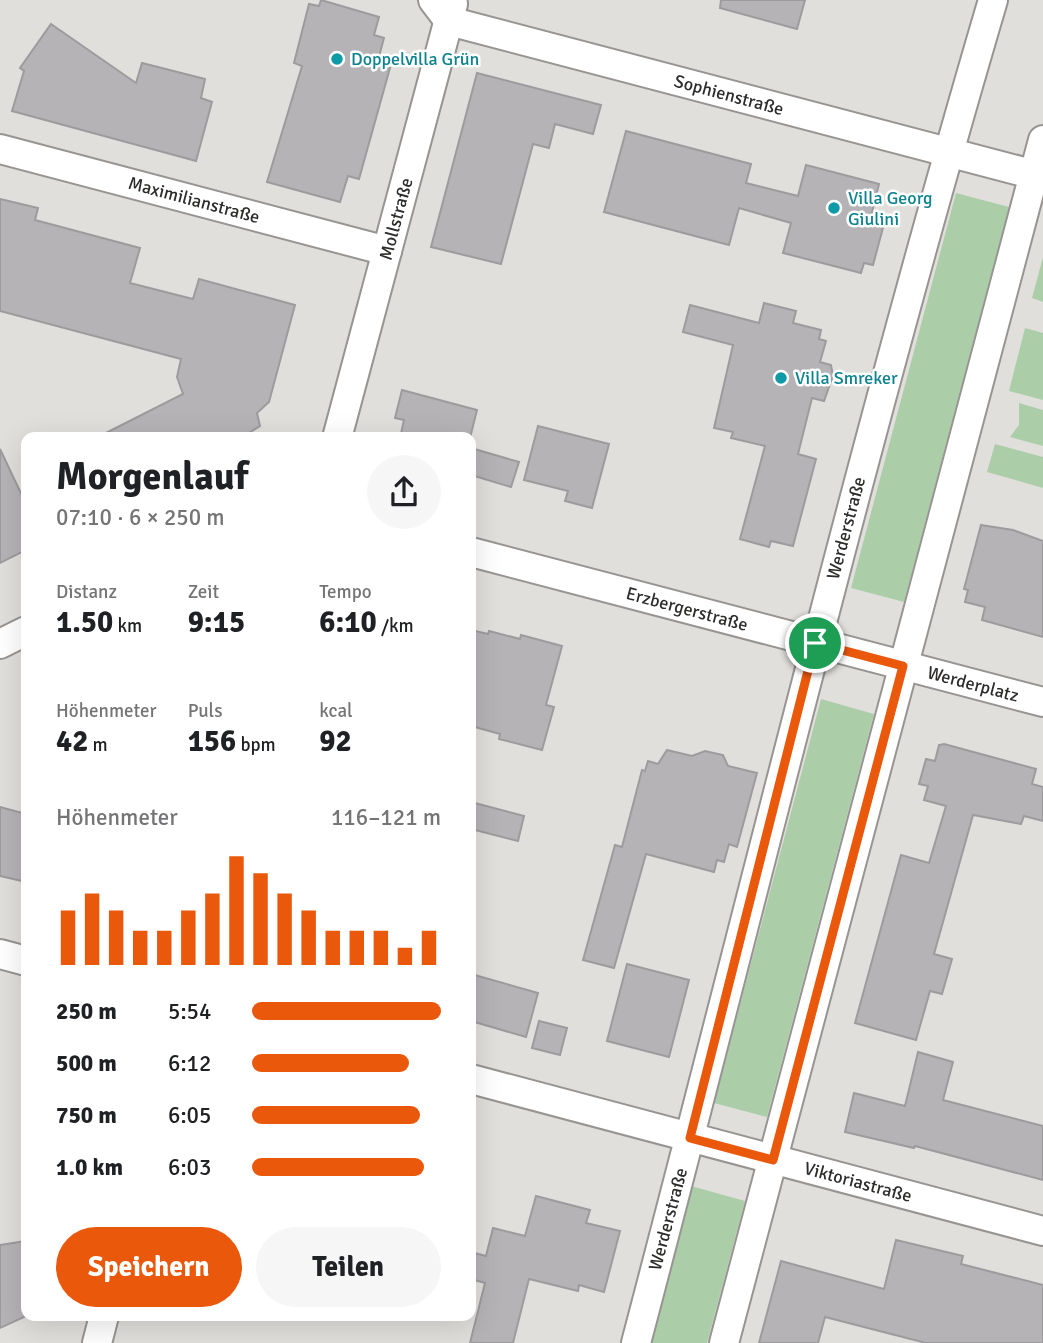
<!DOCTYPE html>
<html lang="de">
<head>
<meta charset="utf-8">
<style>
	body { margin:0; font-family:Signika,sans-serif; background:#f6f6f6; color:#202124; height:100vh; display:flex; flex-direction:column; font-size:26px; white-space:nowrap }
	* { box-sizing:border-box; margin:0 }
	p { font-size:23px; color:#757577 }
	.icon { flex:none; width:38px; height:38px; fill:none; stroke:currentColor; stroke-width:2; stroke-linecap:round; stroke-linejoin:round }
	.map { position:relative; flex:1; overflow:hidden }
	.panel { position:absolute; left:21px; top:432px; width:455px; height:889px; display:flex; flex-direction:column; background:#fff; border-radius:14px; box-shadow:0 7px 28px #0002 }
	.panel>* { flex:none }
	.pin { position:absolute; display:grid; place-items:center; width:60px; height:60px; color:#fff; margin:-30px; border:4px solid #fff; border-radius:50%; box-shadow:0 2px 7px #0007 }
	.round { display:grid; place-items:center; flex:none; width:74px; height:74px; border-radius:37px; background:#f6f6f6 }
	.headline { display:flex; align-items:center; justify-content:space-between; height:119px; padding:0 35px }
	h1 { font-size:38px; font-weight:700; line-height:52px }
	.metrics { display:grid; grid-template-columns:repeat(3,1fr); gap:10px; height:119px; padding:7px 35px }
	.metrics div { display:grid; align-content:center }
	.metrics b { font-size:30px; font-weight:700 }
	.metrics small { font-size:19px; font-weight:400 }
	.metrics p { font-size:19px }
	.chart { height:196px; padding:14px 35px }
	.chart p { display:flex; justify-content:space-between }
	.chart svg { width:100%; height:126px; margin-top:7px; stroke:#ea580c; stroke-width:6 }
	.cta { display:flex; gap:14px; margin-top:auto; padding:14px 35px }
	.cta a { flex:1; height:80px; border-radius:42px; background:#ea580c; color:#fff; font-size:28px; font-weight:700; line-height:80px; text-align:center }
	.cta a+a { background:#f6f6f6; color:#202124 }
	ul { padding:0 35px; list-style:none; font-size:23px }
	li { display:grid; grid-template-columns:112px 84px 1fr; align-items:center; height:52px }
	li i { height:18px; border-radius:9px; background:#ea580c }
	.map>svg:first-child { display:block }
	.green { fill:#abcea9 }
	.building { fill:#b5b3b6; stroke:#9d9b9e; stroke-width:2 }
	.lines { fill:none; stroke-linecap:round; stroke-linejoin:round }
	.minor-casing { stroke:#979492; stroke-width:32 }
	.minor { stroke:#fff; stroke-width:28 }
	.route-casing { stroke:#fff; stroke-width:14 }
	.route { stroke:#ea580c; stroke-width:9 }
	.culture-dot { fill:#0f9aa8; stroke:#fff; stroke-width:2.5 }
	.labels { text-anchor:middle; stroke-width:5; stroke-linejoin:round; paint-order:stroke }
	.culture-label { font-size:18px; fill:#0d838f; stroke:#fff; text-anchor:start }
	.street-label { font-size:18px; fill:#2d2c2b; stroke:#fff }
</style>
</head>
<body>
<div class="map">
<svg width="1043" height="1343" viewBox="0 0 1043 1343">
	<rect width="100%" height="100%" fill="#e1dfdc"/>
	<g class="green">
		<path d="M956,193L1009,207L904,602L851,588Z"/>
		<path d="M1043,257V302L1032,298Z"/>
		<path d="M1025,328L1043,333V400L1009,391Z"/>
		<path d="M1019,403L1043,410V446L1010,437L1019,425Z"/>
		<path d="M995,444L1043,457V488L987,472Z"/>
		<path d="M821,699L874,714L767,1117L714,1103Z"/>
		<path d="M691,1186L745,1201L707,1343H650Z"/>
	</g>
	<g class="building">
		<path d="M321,0L379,17L374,35L384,38L377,64L390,68L359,179L348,176L340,202L267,182L302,66L294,63L309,4L319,6Z"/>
		<path d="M721,0H805L797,29L720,8Z"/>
		<path d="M51,24L136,83L142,63L205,79L201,98L212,102L196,161L12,111L24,71L20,68Z"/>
		<path d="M477,73L601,105L593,134L555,124L549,148L533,144L501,264L431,247Z"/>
		<path d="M626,131L751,164L746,183L798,196L806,165L879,184L870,220L884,224L873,265L864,263L861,273L783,253L791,223L739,208L729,245L604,212Z"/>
		<path d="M0,199L38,208L35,220L140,248L130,283L193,299L199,279L295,305L269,402L257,413L260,426L241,438H96L183,394L177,377L181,359L0,311Z"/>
		<path d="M764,303L796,311L793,323L821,330L819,339L826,341L820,362L831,365L833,376L824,401L812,398L798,454L816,459L793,546L771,541L769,547L740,539L765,446L731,438L733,432L714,428L733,345L683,332L690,305L759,323Z"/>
		<path d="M402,390L477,410L470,438H400L404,420L395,418Z"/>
		<path d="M538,426L609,444L592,508L565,501L568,491L524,480Z"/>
		<path d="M471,448L519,462L511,487L471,475Z"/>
		<path d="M0,449L26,504V550L0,563Z"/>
		<path d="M981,525L1013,530L1043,541V637L982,620L985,607L965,602L968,590L964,589Z"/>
		<path d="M471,630L488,634L489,631L520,639L521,635L562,646L546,705L554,707L542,750L499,739L500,734L471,726Z"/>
		<path d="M944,744L1036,769L1032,784L1043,787V821L1024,816L1021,824L973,815L934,954L952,959L942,994L930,991L916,1040L855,1023L901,855L929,863L946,806L924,800L928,786L919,784L926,759L935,761L939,745Z"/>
		<path d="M667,750L692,756L705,751L723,755L728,766L757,773L737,847L729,844L724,862L717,860L714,872L646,854L614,968L583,960L615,845L622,847L642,770L645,771L648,761L658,764Z"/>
		<path d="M471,802L524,816L518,841L471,829Z"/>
		<path d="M0,807L26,814V882L0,876Z"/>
		<path d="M627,964L689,980L669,1057L607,1041Z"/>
		<path d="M471,974L538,993L526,1037L471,1021Z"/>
		<path d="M539,1021L567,1028L560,1055L532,1048Z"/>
		<path d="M918,1052L953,1062L943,1100L1043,1126V1180L915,1146L914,1148L845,1132L854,1093L905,1106Z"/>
		<path d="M536,1196L590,1210L586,1223L620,1231L604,1292L579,1285L578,1291L529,1279L513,1343H470L485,1283L471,1279V1252L486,1256L493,1228L525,1236Z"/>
		<path d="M896,1240L963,1256L961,1264L1043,1285V1343H926L825,1317L818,1343H759L781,1261L884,1289Z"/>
		<path d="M26,1241V1316L0,1328V1245Z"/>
	</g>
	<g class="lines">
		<g class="minor-casing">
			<g id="minor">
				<path d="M433,0L449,21L1043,177"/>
				<path d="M0,149L387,251"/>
				<path d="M337,438L453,4"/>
				<path d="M471,552L1043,702"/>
				<path d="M0,644L26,631"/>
				<path d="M0,954L26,961"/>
				<path d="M471,1079L1043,1231"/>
				<path d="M97,1343L104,1316"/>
				<path d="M636,1343C754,895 862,444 993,0"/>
				<path d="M724,1343L1043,140"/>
			</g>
		</g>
		<use href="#minor" class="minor"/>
	</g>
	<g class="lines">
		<g class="route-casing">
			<path id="route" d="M815,643L903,666L773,1160L690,1138Z"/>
		</g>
		<use href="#route" class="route"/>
	</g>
	<g class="culture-dot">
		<circle cx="337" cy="59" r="7"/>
		<circle cx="834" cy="208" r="7"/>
		<circle cx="781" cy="378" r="7"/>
	</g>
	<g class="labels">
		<g class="culture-label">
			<text x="351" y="65">Doppelvilla Grün</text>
			<text x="848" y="204">Villa Georg<tspan x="848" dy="21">Giulini</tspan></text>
			<text x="795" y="384">Villa Smreker</text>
		</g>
		<g class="street-label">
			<text transform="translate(729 95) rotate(15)" y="6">Sophienstraße</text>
			<text transform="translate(194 200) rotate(15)" y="6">Maximilianstraße</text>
			<text transform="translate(396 219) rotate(-75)" y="6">Mollstraße</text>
			<text transform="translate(846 528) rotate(-75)" y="6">Werderstraße</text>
			<text transform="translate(687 609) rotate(15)" y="6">Erzbergerstraße</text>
			<text transform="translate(973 684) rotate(15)" y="6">Werderplatz</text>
			<text transform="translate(858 1182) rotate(15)" y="6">Viktoriastraße</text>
			<text transform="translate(668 1219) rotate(-75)" y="6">Werderstraße</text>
		</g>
	</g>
</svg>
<div class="pin" style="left:815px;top:643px;background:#1e9e55"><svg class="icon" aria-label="arrive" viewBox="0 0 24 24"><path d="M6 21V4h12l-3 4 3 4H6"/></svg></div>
<section class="panel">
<div class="headline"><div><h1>Morgenlauf</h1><p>07:10 · 6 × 250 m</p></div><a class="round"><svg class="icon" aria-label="share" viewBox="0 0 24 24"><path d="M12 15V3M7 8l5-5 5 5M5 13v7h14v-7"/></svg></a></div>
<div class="metrics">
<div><p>Distanz</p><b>1.50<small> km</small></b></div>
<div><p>Zeit</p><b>9:15</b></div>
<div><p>Tempo</p><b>6:10<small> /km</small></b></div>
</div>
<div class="metrics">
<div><p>Höhenmeter</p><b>42<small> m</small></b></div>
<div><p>Puls</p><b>156<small> bpm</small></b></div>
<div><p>kcal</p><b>92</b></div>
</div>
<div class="chart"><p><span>Höhenmeter</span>116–121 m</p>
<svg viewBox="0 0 160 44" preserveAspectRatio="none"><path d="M5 44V25M15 44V19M25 44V25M35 44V32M45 44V32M55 44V25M65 44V19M75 44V6M85 44V12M95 44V19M105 44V25M115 44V32M125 44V32M135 44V32M145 44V38M155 44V32"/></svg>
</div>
<ul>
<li><b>250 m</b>5:54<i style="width:100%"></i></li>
<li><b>500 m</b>6:12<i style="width:83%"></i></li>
<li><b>750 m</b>6:05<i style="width:89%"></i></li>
<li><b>1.0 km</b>6:03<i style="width:91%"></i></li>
</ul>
<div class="cta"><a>Speichern</a><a>Teilen</a></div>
</section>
</div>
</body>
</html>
